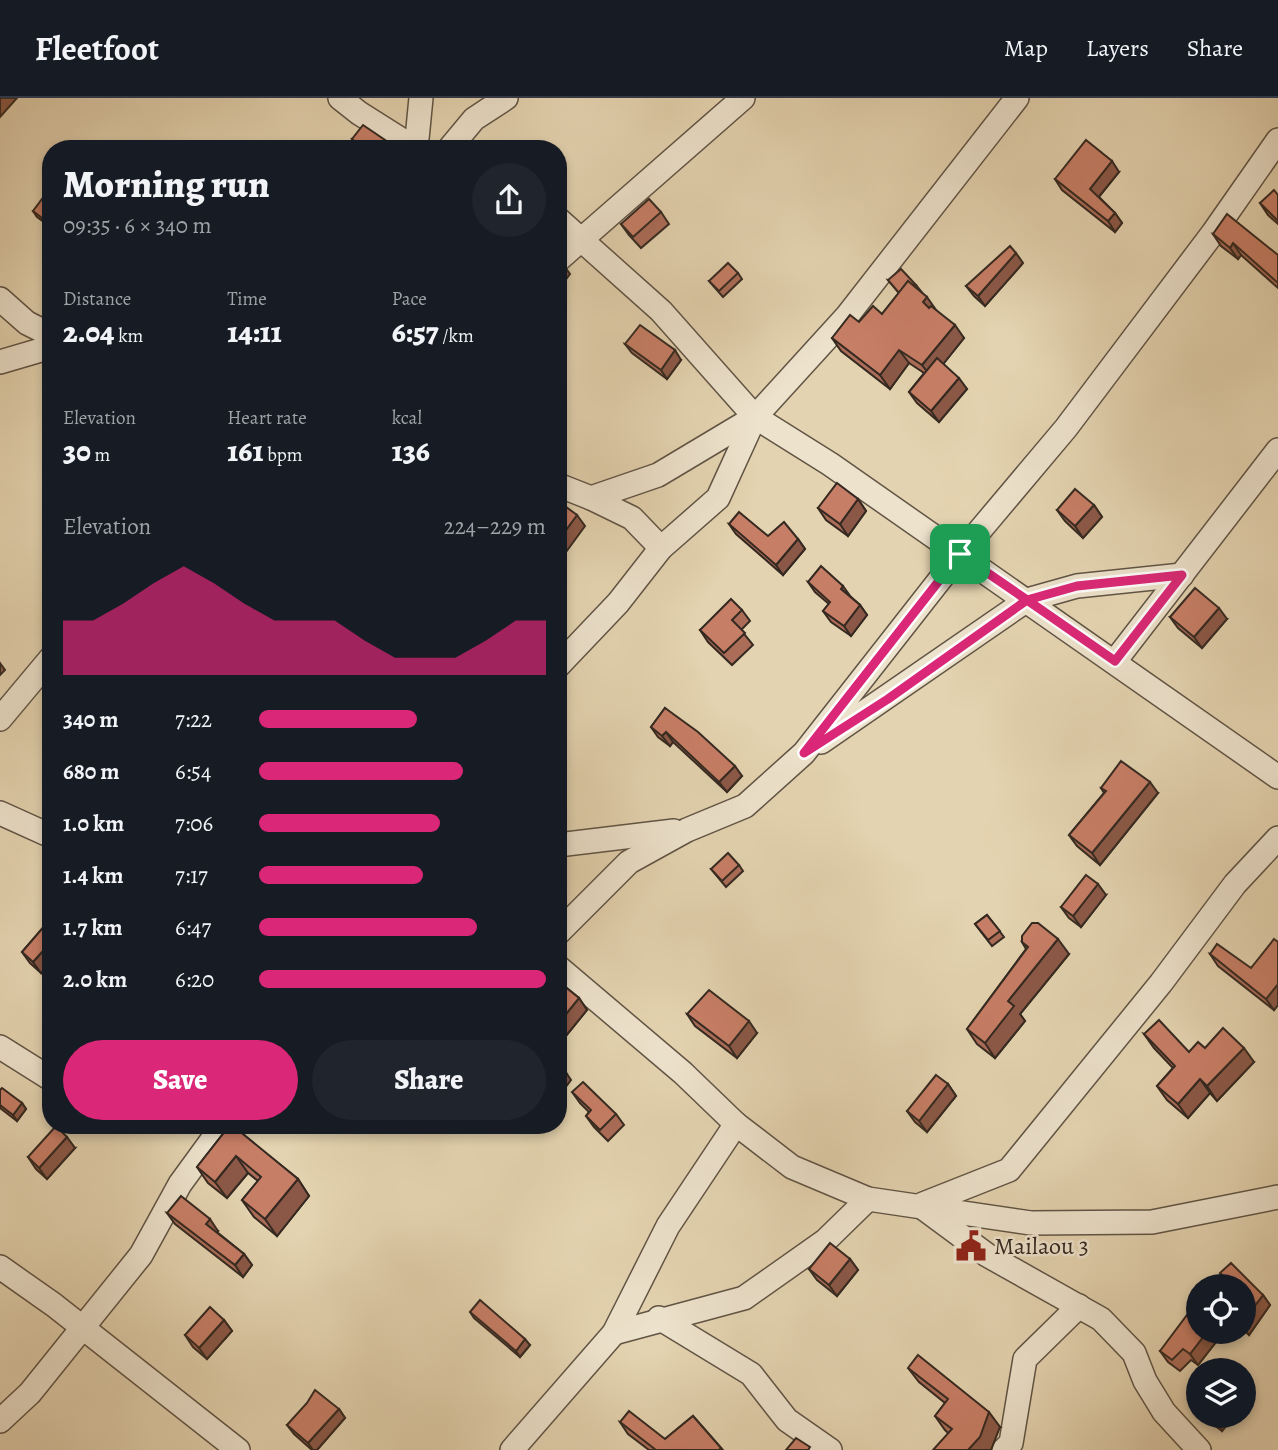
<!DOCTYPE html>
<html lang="en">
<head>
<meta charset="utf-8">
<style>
	body { margin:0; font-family:Alegreya,serif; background:#20242c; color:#f1f3f6; height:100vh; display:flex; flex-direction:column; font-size:26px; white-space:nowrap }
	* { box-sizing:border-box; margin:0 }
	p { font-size:23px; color:#9ea1a6 }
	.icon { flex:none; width:38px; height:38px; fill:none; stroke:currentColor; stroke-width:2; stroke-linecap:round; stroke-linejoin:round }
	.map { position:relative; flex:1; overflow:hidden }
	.details { position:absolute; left:42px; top:42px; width:525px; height:994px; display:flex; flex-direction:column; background:#171b24; border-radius:28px; box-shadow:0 4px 10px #0003 }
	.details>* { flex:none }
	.controls { position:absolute; left:1186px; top:1176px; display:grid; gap:14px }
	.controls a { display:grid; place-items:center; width:70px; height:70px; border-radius:50%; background:#171b24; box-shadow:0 4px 10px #0003; font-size:35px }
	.pin { position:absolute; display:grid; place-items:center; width:60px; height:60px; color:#fff; margin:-30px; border-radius:14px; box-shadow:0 4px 10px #0006 }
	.round { display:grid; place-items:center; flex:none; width:74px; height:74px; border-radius:37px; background:#20242c }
	.head { display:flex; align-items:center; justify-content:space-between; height:119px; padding:0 21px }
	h1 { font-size:38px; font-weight:800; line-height:52px }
	.figures { display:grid; grid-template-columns:repeat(3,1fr); gap:10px; height:119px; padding:7px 21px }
	.figures div { display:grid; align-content:center }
	.figures b { font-size:30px; font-weight:800 }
	.figures small { font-size:19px; font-weight:400 }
	.figures p { font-size:19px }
	.chart { height:196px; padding:14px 21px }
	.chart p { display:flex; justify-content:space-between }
	.chart svg { width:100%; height:126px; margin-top:7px; fill:#db2777; opacity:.7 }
	.primary-button { display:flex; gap:14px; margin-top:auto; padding:14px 21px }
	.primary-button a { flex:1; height:80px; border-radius:42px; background:#db2777; color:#fff; font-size:28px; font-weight:800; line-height:80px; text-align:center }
	.primary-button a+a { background:#20242c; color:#f1f3f6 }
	ul { padding:0 21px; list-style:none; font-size:23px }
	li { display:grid; grid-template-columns:112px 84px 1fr; align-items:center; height:52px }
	li i { height:18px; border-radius:9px; background:#db2777 }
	header { display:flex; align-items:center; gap:42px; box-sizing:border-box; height:98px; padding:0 35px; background:#171b24; border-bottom:2px solid #363941 }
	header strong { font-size:33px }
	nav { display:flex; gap:38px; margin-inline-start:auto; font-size:24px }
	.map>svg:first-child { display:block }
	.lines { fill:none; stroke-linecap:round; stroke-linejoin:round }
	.minor-casing { stroke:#605445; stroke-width:26 }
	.minor { stroke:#ede2cc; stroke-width:23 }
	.wall { fill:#ab6c58; stroke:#342921; stroke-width:2 }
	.shaded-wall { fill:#8b5847; stroke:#342921; stroke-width:2 }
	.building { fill:#c77e66; stroke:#342921; stroke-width:2 }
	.route-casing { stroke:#fff; stroke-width:14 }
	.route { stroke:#db2777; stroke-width:9 }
	.labels { text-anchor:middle; stroke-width:5; stroke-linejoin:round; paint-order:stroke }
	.poi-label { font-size:24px; fill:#342921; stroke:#ede2cc; text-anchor:start }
</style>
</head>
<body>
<header>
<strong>Fleetfoot</strong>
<nav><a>Map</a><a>Layers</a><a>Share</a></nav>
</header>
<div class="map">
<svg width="1278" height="1352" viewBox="0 0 1278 1352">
	<rect width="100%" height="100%" fill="#e4d3b0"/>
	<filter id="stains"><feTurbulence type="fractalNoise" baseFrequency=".00286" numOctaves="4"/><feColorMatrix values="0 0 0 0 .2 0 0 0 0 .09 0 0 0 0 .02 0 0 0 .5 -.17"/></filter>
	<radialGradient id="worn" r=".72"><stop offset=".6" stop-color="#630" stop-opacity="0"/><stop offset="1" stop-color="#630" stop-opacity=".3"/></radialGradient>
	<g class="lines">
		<g class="minor-casing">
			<g id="minor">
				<path d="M340,0L359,15L416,51"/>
				<path d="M416,51L421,0"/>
				<path d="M449,51L474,21L506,0"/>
				<path d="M558,121L661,213L755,319L830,366L1278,679"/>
				<path d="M558,162L743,0"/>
				<path d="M0,201L27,225L51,237"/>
				<path d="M0,264L51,249"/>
				<path d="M558,387L591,400L658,377L755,319L847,218L1017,0"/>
				<path d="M591,400L632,420L661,450"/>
				<path d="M1115,563L1278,352"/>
				<path d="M558,568L618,505L661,450L718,400L755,319"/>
				<path d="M0,621L51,560"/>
				<path d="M821,644L1027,502L1077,488L1182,477"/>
				<path d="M0,715L51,738"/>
				<path d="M558,747L674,733"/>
				<path d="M558,835L629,764L687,732L745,708L804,655L960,456L1066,330L1213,135L1278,42"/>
				<path d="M558,869L683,975L736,1026L792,1069L868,1101L1031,1125L1152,1124L1278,1099"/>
				<path d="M0,949L51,981"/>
				<path d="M923,1106L1009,1072L1161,885L1235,786L1278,740"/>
				<path d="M922,1109L987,1157L1101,1221L1134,1255L1145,1283L1164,1314L1199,1352"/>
				<path d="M0,1169L54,1207L238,1352"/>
				<path d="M659,1220L751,1276L787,1322L830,1352"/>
				<path d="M614,1235L744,1200L825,1143L868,1101"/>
				<path d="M0,1323L30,1295L141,1157L180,1086L223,1027"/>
				<path d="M512,1352L614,1235L668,1128L736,1026"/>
				<path d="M1004,1352L1011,1345L1025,1261L1079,1208"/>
			</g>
		</g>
		<use href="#minor" class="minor"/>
	</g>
	<g class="wall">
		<path d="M352,41L388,44L393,51H358Z"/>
		<path d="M1119,74L1099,99L1115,115L1122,125L1115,134L1062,92L1055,81Z"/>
		<path d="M1278,97V126L1268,117L1260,105Z"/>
		<path d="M51,108V129L37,119L33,113Z"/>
		<path d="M661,114L669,126L641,150L629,137L621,126Z"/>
		<path d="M1213,136L1278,157V190L1241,157L1238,161L1221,148Z"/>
		<path d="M1023,165L985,208L974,198L966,188Z"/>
		<path d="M738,175L742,181L723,199L709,183Z"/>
		<path d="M888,182L916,187L936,212L964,240L943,266L967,291L939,324L917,305L909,294L924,275L909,265L890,291L841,253L832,240L859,224L882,216L899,195Z"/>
		<path d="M625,246L681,262L667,281L632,255Z"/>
		<path d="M858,401L866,413L848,438L826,422L818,410Z"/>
		<path d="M1094,407L1102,419L1083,440L1065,423L1057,412Z"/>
		<path d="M729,426L768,438L798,441L805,451L783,477L736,436Z"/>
		<path d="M808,484L851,499L860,507L867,517L851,538L831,524L823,513L829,506L815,494Z"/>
		<path d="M742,512L750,523L741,532L753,547L732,567L708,544L700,532Z"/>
		<path d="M1170,519L1227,521L1202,550L1178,530Z"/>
		<path d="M665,610L742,678L727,694L673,644L670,648L658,639L651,629Z"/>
		<path d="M1101,690L1158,695L1100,767L1077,748L1069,737L1104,695Z"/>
		<path d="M739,767L743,773L726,789L711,771Z"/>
		<path d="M1106,797L1081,829L1069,820L1061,809Z"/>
		<path d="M987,817L1004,839L992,848L975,826Z"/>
		<path d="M47,825L41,875L30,865L22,854Z"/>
		<path d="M1022,844L1069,856L1020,916L1025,923L995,960L977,946L967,931L1026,851Z"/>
		<path d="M1278,844V907L1274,912L1218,868L1210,856L1251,870Z"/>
		<path d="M558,883L579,900L587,912L565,939L558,933Z"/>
		<path d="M687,916L757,935L737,960L695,928Z"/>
		<path d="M1144,936L1189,954L1205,950L1254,964L1217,1003L1210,995L1188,1020L1167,1002L1157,988L1173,970L1154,950Z"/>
		<path d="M948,986L956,998L927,1034L915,1024L907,1013Z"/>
		<path d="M0,992L22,1005L26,1011L17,1023L0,1010Z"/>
		<path d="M572,994L616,1016L624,1027L608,1043L594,1029L586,1018L589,1014L580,1005Z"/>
		<path d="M230,1027L298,1081L309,1098L277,1138L254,1119L242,1102L258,1083L248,1075L227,1100L208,1085L197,1069Z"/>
		<path d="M75,1050L47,1081L36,1071L28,1059Z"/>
		<path d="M167,1115L218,1133L217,1134L244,1156L252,1167L243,1179L175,1126Z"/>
		<path d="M850,1161L858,1172L837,1198L817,1182L809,1171Z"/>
		<path d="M1220,1175L1263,1197L1270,1207L1249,1237L1244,1232V1188H1230Z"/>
		<path d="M470,1214L530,1247L520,1259L474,1220Z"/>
		<path d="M224,1222L232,1233L207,1261L193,1249L185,1237Z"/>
		<path d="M1199,1234H1208L1216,1244L1198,1267L1191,1262L1180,1273L1168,1264L1160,1253Z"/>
		<path d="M908,1270L1000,1329L948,1335L945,1332L935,1318L945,1305L919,1284Z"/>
		<path d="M339,1311L345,1320L317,1352H312L294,1336L287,1327Z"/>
		<path d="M693,1318L723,1352H649L628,1336L620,1324L665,1341Z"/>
		<path d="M1201,1318H1234L1222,1333Z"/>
	</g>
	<g class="shaded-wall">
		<path d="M0,0H17L0,19Z"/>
		<path d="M388,44L393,51H383Z"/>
		<path d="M1112,63L1119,74L1097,101L1090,91Z"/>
		<path d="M1115,115L1122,125L1115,134L1108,123Z"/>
		<path d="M1233,145L1241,157L1238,161L1230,150Z"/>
		<path d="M1016,155L1023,165L985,208L978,198Z"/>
		<path d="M562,165L570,176L558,192V169Z"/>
		<path d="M927,199L936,212L932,218L923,204Z"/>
		<path d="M955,227L964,240L932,280L922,267Z"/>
		<path d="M675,252L681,262L667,281L661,272Z"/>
		<path d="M899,252L909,265L890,291L880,277Z"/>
		<path d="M959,280L967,291L939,324L931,313Z"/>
		<path d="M858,401L866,413L848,438L840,426Z"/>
		<path d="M1094,407L1102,419L1083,440L1075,428Z"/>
		<path d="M577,417L585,428L558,465V443Z"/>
		<path d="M798,441L805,451L783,477L776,467Z"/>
		<path d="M843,488L851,499L841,491Z"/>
		<path d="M860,507L867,517L851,538L844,528Z"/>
		<path d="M1219,510L1227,521L1202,550L1194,539Z"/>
		<path d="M0,565L5,572L0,577Z"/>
		<path d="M666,634L673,644L670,648L662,638Z"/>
		<path d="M735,668L742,678L727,694L719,684Z"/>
		<path d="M1150,684L1158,695L1100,767L1092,755Z"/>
		<path d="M1098,786L1106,797L1081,829L1073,818Z"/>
		<path d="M1058,841L1069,856L1020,916L1025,923L995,960L985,945L1008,903Z"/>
		<path d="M51,844V865L41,875L33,864Z"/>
		<path d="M1278,886V907L1274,912L1266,901Z"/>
		<path d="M579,900L587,912L565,939L558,929V926Z"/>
		<path d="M749,923L757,935L737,960L729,948Z"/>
		<path d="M1244,950L1254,964L1217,1003L1207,988Z"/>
		<path d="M567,976L571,982L562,994L558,987Z"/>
		<path d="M1200,981L1210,995L1188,1020L1178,1006Z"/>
		<path d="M948,986L956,998L927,1034L919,1023Z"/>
		<path d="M22,1005L26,1011L17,1023L13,1017Z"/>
		<path d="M67,1039L75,1050L47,1081L39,1070Z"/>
		<path d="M236,1058L248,1075L227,1100L215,1084Z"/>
		<path d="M298,1081L309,1098L277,1138L265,1121Z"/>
		<path d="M210,1121L218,1133L214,1137L206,1126Z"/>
		<path d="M244,1156L252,1167L243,1179L235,1167Z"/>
		<path d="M850,1161L858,1172L837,1198L829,1187Z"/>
		<path d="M1263,1197L1270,1207L1249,1237L1244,1230V1222Z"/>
		<path d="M224,1222L232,1233L207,1261L199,1250Z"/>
		<path d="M1207,1234H1208L1216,1244L1198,1267L1190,1256Z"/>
		<path d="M525,1241L530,1247L520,1259L516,1253Z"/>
		<path d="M1244,1287L1251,1296L1244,1305Z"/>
		<path d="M339,1311L345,1320L317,1352H313L308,1345Z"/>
		<path d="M989,1314L1000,1329L991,1352H968Z"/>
		<path d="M1218,1318H1234L1222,1333L1214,1322Z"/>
	</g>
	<g class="building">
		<path d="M363,27L388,44L383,51H364L352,41Z"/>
		<path d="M1086,42L1112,63L1090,91L1115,115L1108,123L1055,81Z"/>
		<path d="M1274,92L1278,97V123L1260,105Z"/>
		<path d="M42,101L51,108V127L33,113Z"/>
		<path d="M649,101L661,114L633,139L621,126Z"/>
		<path d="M1227,116L1278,157V185L1233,145L1230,150L1213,136Z"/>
		<path d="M1010,148L1016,155L978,198L966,188Z"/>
		<path d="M728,165L738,175L719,193L709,183Z"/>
		<path d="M901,171L916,187L914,188L908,183L899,195L888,182Z"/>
		<path d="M908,183L927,199L923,204L929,210L931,208L955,227L922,267L899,252L880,277L832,240L850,217L859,224L873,208L882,216Z"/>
		<path d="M640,227L675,252L661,272L625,246Z"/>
		<path d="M937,260L959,280L931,313L909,294Z"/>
		<path d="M837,385L858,401L840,426L818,410Z"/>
		<path d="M1075,391L1094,407L1075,428L1057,412Z"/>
		<path d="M558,403L577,417L558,443Z"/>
		<path d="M739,414L768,438L784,424L798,441L776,467L729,426Z"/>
		<path d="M821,468L843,488L841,491L860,507L844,528L823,513L830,504L808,484Z"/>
		<path d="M1195,490L1219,510L1194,539L1170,519Z"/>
		<path d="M731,501L742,512L732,522L745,535L724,555L700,532Z"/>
		<path d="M665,610L698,634L735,668L719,684L666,634L662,638L651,629Z"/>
		<path d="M1121,663L1150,684L1092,755L1069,737L1106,693L1101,690Z"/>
		<path d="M728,755L739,767L722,783L711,771Z"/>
		<path d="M1086,777L1098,786L1073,818L1061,809Z"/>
		<path d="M987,817L1000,833L988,842L975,826Z"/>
		<path d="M47,825L51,828V844L33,864L22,854Z"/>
		<path d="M1032,825H1038L1058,841L1008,903L1014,908L985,945L967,931L1028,849L1022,844V838Z"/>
		<path d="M1274,841L1278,844V886L1266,901L1210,856L1217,846L1251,870Z"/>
		<path d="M558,883L579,900L558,926Z"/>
		<path d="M709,892L749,923L729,948L687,916Z"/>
		<path d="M1159,922L1189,954L1198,944L1205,950L1223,930L1244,950L1207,988L1200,981L1178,1006L1157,988L1175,968L1144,936Z"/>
		<path d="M558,969L567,976L558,987Z"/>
		<path d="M936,977L948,986L919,1023L907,1013Z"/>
		<path d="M583,984L616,1016L600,1032L586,1018L591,1012L572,994Z"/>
		<path d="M2,990L22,1005L13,1017L0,1007V992Z"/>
		<path d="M230,1027H232L298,1081L265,1121L242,1102L261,1079L236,1058L215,1084L197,1069Z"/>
		<path d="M56,1028L67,1039L39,1070L28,1059Z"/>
		<path d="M181,1098L210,1121L206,1126L244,1156L235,1167L167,1115Z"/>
		<path d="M830,1145L850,1161L829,1187L809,1171Z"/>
		<path d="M1231,1165L1263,1197L1244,1222V1188H1233L1220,1175Z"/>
		<path d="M480,1202L525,1241L516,1253L470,1214Z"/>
		<path d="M210,1209L224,1222L199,1250L185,1237Z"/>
		<path d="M1187,1217L1199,1226V1234H1207L1190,1256L1183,1251L1172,1262L1160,1253Z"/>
		<path d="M918,1257L989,1314L980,1339L968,1352H933L952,1331L935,1318L948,1301L908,1270Z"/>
		<path d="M1221,1268L1227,1272H1218Z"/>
		<path d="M315,1292L339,1311L308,1345L287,1327L307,1305Z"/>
		<path d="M1199,1300V1311L1194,1307Z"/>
		<path d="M629,1313L665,1341L693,1318L721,1350L719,1352H656L620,1324Z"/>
		<path d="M1209,1318H1218L1214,1322Z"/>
		<path d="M796,1340L810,1349L808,1352H786Z"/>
	</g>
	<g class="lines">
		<g class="route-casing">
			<path id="route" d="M960,456L804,655L888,601L1027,502L1115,563L1182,477L1077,488L1027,502L960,456"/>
		</g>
		<use href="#route" class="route"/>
	</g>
	<defs>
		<g id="civic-bare" transform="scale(2.415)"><path d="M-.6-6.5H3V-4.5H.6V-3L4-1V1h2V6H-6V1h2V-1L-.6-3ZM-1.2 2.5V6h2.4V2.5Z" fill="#8f2418" stroke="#ede2cc" stroke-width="2.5" paint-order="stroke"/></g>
	</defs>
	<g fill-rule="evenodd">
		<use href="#civic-bare" x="971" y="1148"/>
	</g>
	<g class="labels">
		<g class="poi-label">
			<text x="994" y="1156">Mailaou 3</text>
		</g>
	</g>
	<rect width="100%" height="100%" filter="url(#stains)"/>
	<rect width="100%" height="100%" fill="url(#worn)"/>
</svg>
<div class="controls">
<a><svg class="icon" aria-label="locate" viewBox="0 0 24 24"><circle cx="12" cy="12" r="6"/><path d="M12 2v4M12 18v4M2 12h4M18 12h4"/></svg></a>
<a><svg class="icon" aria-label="layers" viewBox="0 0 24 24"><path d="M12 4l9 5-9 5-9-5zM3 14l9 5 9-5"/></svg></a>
</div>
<div class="pin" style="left:960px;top:456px;background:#1e9e55"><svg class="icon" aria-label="arrive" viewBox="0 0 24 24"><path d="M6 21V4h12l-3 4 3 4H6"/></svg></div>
<section class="details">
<div class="head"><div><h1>Morning run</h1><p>09:35 · 6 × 340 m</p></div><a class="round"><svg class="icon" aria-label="share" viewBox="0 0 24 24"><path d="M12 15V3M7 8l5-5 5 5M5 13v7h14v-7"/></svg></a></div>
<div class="figures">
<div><p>Distance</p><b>2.04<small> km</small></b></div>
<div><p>Time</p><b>14:11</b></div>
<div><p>Pace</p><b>6:57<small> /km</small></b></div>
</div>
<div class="figures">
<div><p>Elevation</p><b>30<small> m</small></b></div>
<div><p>Heart rate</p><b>161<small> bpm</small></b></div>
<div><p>kcal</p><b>136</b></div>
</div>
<div class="chart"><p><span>Elevation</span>224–229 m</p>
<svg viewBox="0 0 160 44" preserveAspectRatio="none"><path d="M0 44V25L10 25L20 19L30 12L40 6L50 12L60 19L70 25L80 25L90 25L100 32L110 38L120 38L130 38L140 32L150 25L160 25V44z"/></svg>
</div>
<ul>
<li><b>340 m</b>7:22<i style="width:55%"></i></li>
<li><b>680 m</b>6:54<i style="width:71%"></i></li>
<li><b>1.0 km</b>7:06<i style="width:63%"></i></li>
<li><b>1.4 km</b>7:17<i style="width:57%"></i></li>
<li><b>1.7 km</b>6:47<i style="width:76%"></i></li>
<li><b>2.0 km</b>6:20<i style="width:100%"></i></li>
</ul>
<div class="primary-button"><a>Save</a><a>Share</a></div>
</section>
</div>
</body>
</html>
